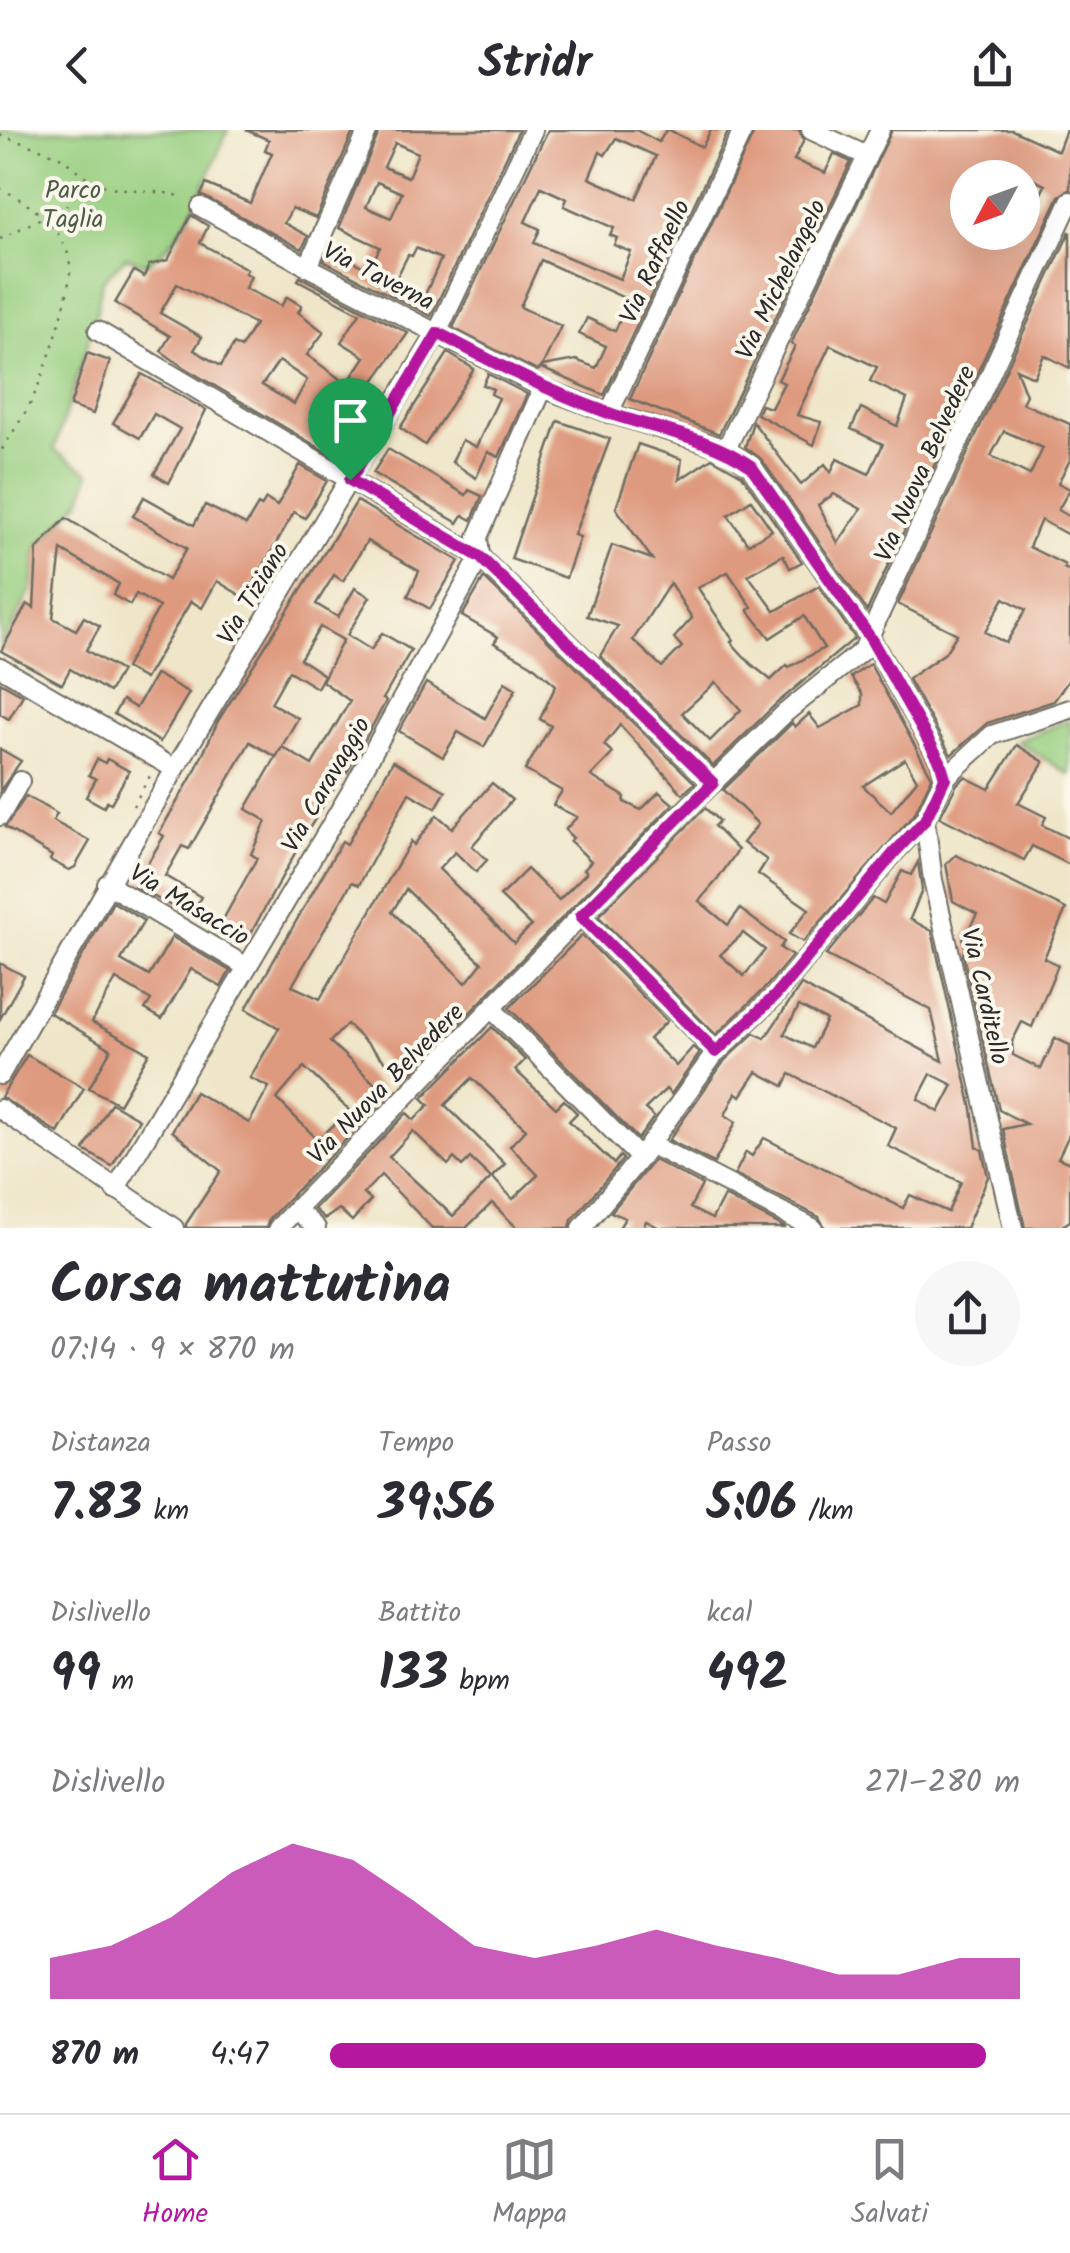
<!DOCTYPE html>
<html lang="it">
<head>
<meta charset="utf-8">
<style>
	body { margin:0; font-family:Kalam,sans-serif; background:#f7f7f7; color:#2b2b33; height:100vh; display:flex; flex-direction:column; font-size:38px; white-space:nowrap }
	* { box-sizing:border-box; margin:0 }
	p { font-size:32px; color:#7c7c81 }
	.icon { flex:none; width:55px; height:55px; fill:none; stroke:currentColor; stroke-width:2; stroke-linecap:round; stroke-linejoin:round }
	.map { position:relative; height:1098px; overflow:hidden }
	.panel { display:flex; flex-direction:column; background:#fff; flex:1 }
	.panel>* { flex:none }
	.needle { width:65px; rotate:229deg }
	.fabs { position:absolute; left:950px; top:30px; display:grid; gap:20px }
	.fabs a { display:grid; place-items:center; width:90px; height:90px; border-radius:50%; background:#fff; box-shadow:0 10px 40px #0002; font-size:50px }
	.pin { position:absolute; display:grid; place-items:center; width:85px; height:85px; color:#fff; margin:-102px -42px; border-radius:50% 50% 50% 0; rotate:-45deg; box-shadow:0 0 10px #0007 }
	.pin .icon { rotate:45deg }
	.round { display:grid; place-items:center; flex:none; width:105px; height:105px; border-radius:52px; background:#f7f7f7 }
	.overview { display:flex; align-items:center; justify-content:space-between; height:170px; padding:0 50px }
	h1 { font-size:55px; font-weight:700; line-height:75px }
	.stats { display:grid; grid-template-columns:repeat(3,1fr); gap:15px; height:170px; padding:10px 50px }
	.stats div { display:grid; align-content:center }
	.stats b { font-size:50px; font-weight:700 }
	.stats small { font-size:28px; font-weight:400 }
	.stats p { font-size:28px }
	.chart { height:280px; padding:20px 50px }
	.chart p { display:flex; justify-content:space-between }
	.chart svg { width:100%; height:180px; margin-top:10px; fill:#b5179e; opacity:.7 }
	ul { padding:0 50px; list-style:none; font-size:32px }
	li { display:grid; grid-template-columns:160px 120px 1fr; align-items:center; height:75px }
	li i { height:25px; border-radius:12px; background:#b5179e }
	header { display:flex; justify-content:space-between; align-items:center; height:130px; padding:0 50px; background:#fff; font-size:45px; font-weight:700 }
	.dock { display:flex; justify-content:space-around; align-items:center; height:140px; border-top:2px solid #e1e1e2; background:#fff; font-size:28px; color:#7c7c81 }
	.dock a { display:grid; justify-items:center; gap:5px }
	.dock .active { color:#b5179e }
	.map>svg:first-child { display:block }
	.green { fill:#99cf81; stroke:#627d56; stroke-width:2.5 }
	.building { fill:#de9a7f; fill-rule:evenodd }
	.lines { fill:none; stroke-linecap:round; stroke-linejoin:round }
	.minor-casing { stroke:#706c62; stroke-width:22 }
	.path { stroke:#706c62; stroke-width:2.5; stroke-dasharray:2.5 8; stroke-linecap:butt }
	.minor { stroke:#fff; stroke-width:18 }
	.route-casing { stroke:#fff; stroke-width:20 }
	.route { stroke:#b5179e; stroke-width:12 }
	.labels { text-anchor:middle; stroke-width:8; stroke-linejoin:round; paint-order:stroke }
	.park-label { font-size:25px; fill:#4c5c45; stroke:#fbf7ec }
	.street-label { font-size:25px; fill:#2b2b2b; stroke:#fbf7ec }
</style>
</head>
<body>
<header><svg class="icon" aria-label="back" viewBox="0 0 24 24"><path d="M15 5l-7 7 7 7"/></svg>Stridr<svg class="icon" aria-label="share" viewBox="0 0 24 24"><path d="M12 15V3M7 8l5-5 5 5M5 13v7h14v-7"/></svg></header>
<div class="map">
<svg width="1070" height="1098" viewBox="0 0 1070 1098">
	<rect width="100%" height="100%" fill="#fbf7ec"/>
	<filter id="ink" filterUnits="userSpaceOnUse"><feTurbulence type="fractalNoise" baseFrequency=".01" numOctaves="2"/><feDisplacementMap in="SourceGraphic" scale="20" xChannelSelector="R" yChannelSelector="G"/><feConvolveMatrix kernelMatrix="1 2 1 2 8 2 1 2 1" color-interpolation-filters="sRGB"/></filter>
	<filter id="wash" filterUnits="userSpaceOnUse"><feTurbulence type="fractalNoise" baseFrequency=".0048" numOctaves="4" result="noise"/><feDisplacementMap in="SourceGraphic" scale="40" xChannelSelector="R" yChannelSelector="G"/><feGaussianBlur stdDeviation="2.25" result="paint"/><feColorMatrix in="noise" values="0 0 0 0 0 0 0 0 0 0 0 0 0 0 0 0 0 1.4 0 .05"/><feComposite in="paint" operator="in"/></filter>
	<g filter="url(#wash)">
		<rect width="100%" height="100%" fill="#efe6c9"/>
		<g class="green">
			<path d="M0,0H228C209,41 186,114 145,134L126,127L102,151L96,185L54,320L90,343L82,369L36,419L32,458L0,519Z"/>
			<path d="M1070,590V645L1017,611L1069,590Z"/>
		</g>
		<g id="blocks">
			<g class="building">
				<path d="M246,0H354L316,88L292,78L284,93L308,106L302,119L201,65L206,54L250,73L272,23L265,20L269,10Z"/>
				<path d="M380,0H519L431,186L324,131L330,118L369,140L380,117L339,98ZM395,13L418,23L408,47L384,37ZM377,52L402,63L391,88L366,77ZM416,118L441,129L424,167L395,151L408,125L412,126Z"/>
				<path d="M548,0H636L659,12L666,0H669L702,17L711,0H729L604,265L541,238L537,241L453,198ZM616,8L656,26L636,69L589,48L600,22L605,25ZM541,57L567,69L564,76L614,98L610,105L617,108L614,115L631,122L620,149L534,113L540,99L525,92ZM541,130L629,170L615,201L587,188L579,204L606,216L596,238L576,230L542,236L561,196L520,177Z"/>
				<path d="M755,0H799L804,10L794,30L825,43L834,24L851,32L719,304L630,269Z"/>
				<path d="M892,0H1012L1058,21L1066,0H1070V59L1059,66L867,481L761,329L745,317L753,292L801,355L825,334L831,342L837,329L869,344L883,314L851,299L861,278L897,296L907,269L870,251L877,237L830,215L797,285L821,292L814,315L757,284L761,275L771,278L784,253L778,250L795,216L791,214ZM1000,34L1045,55L1035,77L1022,71V102H968V48H994ZM834,364L861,379L838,413L818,375Z"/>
				<path d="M191,85L208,96L200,113L247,139L245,143L251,146L245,158L281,176L287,167L302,176L298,182L324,202L307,225L347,254L365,227L341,212L360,183L298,150L300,147L408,203L354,279L360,284L333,326L183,237L161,221L170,206L115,173L134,141L144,147L149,135L168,130ZM177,154L255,194L241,218L234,214L221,236L194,220L202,207L160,183ZM279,231L307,250L294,274L262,255Z"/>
				<path d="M1070,101V238L1044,225L1034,247L1016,239L1026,265L1022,273L1070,294V330L1058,353L1070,359L1058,380L1070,387V406L1041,390L1029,417L1065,435L1064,438L1070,441V548L1054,571L987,593L951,625L908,549L945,523L957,504L898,474ZM1004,301L1043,318L1030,345L991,326ZM1004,468L1026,480L1006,513L985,502Z"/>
				<path d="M87,223L110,231L93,284L70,276Z"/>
				<path d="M448,223L474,239L425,315L400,298Z"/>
				<path d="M142,244L206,280L169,353L154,344L180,299L154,284L140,308L113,293Z"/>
				<path d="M488,244L527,264L499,327L488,322L476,348L452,332L462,310L476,317L499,268L491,264L493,259L483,255Z"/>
				<path d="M558,291L610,309L574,405L580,407L566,448L511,429Z"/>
				<path d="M638,314L682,329L679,350L712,328L742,345L802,432L790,438L783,425L748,445L775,481L819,456L855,508L776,574L713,636L600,526L618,496L587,486L612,415L652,429L616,378ZM751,370L772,400L748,414L728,385ZM728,442L752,477L748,480L770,508L804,486L824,518L789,537L787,535L771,550L751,534L731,512L733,510L698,458ZM670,453L692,488L674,508L682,517L662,537L633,510ZM716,552L741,580L710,611L682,583Z"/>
				<path d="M388,319L466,365L469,360L482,366L472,390L463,385L458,393L373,343Z"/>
				<path d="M300,335L327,351L305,388L294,382L245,468L217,451L202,478L191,471L145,549L125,538L159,477L136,464L130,475L113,465L119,454L61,420L53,488L76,500L84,487L100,496L86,520L121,541L109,562L70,539L62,554L1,521L27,474L34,478L37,419L66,388L168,450L187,418L133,386L144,367L194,395L205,375L246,395L258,375L261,377L266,369L277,376Z"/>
				<path d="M357,371L459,431L430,479L408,466L419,441L367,411L343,451L334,445L316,474L338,487L355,458L370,467L347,505L371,520L382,503L411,520L383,569L386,571L347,642L345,641L305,705L246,812L219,797L257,728L251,724L266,691L246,679L276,627L250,612L189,719L182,716L165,746L201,767L190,786L134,756L164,706L159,703L195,641L218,591ZM320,497L343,510L322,551L350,571L312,635L282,617L276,627L298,588L271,573L289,541L317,558L324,545L300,529Z"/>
				<path d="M484,448L695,653L683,664L620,595L604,615L613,623L591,646L625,667L624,672L641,680L659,662L673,674L404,950L347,894L330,912L388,966L269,1089L266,1098H186V1094L221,1041L172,1001L195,962L249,993L269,957L250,948L279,898L246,879L342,711L347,714L393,631L446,661L436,678L409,663L359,755L352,752L292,856L320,869L411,711L414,715L437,685L452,698L492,653L512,670L472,716L487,730L476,742L455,722L439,739L514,813L531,796L500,766L527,739L559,770L587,742L584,739L591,731L570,711L573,708L565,700L577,687L553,675L562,661L525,640L551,596L540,589L556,555L531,534L494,513L498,507L462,486ZM406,759L482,833L466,853L392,782ZM304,937L349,980L318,1010L277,969Z"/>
				<path d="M870,534L932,647L915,683L803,812L789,804L809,779L758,744L767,730L743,713L758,694L723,660L792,593L795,597L809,584L820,598L862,575V564L851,547ZM905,629L917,650L891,682L863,656Z"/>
				<path d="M156,544L189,563L160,612L114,584L122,570L136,578Z"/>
				<path d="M0,552L23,565L9,589L0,584Z"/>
				<path d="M505,552L516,559L484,617L458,602L443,627L399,601L426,553L485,588Z"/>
				<path d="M1017,615L1044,632L1018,673L1046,687L1042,695L1070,709V735L1032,716L1024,730L940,687L957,654L965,647L989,659Z"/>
				<path d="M0,619L21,631L0,661Z"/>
				<path d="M97,629L105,633L107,629L129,641L111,673L107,671L104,677L86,667L96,649L89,645Z"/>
				<path d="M26,666L57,684L53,691L90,711L75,737L69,740L50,730L52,726L5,697Z"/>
				<path d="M705,678L719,691L714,696L738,720L718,749L699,771L728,795L740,779L784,812L780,818L792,826L766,857L716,905L598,786ZM743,803L765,820L744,846L720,825Z"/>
				<path d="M956,725L1066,779L1044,828L1058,835L1032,897L1022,892L1012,912L1013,925L1041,939L1055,908L1070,915V1003L1058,1028L1070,1033V1091L1059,1098H1025L1003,999L1026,994L999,980L963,825L966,812L963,809L977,784L953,771L946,734Z"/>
				<path d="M918,732L922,760L910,789L932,801L972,979L977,1017L982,1020L988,1047L966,1098H825L819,1087L735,1044L746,1022L752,1026L764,1008L903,1078L910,1065L948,1082L961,1052L888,1016L896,998L790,944L784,956L757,942L741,966L736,963L725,985L736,992L714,1033L669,1010L725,930L754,903L765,908L801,855L943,931L931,880L826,825L873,768L884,774L902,741L911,745ZM799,876L826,890L812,918L784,904ZM931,944L953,955L939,982L918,969Z"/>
				<path d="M113,772L144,791L121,830L149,846L172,807L230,841L221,857L191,839L162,889L145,879L151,870L116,849L92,892L149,923L119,974L89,958L111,919L50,883Z"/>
				<path d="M582,805L667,891L649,909L676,936L693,917L700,923L671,964L666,959L645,979L654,987L638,1009L509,878Z"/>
				<path d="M0,833L24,846L0,889Z"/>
				<path d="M492,897L525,930L515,940L556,978L564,970L577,983L569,991L614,1034L620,1026L623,1029L572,1090L570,1098H517L492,1073L466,1098H432L381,1045L363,1064L371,1070L352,1091L339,1079L325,1089L314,1079L407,983L414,990L429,975L422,968ZM472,948L526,999L510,1016L538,1045L513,1069L492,1047L453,1086L389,1027L413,1001L448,1035L454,1028L462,1036L470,1028L491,1048L505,1034L445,975Z"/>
				<path d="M27,925L84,958L58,1003L1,967Z"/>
				<path d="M111,973L139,989L112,1036L84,1020Z"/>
				<path d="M654,1030L702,1055L690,1078L712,1089L724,1066L786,1098H660L646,1091L643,1098H619L625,1088L611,1082Z"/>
			</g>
		</g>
	</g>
	<g filter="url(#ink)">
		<use href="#blocks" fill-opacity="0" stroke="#706c62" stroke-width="2.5"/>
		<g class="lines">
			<g class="minor-casing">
				<g id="minor">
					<path d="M811,0L867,26"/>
					<path d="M201,77L308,137L543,258L609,283L726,319L751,336L871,509L940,631L945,648"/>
					<path d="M308,137L368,0"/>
					<path d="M98,201L480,427L713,653"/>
					<path d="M609,283L743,0"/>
					<path d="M726,319L880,0"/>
					<path d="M0,537L175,639"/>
					<path d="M0,686L20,651"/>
					<path d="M107,754L247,837"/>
					<path d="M581,786L716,922"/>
					<path d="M491,878L640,1028"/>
					<path d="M0,945L175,639L437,203L533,0"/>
					<path d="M0,979L174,1098"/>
					<path d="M650,1014L813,1098"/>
					<path d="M115,1060L353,658L480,427L478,407L543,258"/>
					<path d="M297,1080L316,1098"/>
					<path d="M278,1098L654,710L785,583L863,520L1070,71"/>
					<path d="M582,1098L640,1028L716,922L775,866L894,723L925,690"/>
					<path d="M1013,1098L933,750L925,690L945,648L992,605L1070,579"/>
				</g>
			</g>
			<g class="path">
				<path d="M0,5L57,25L89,49L108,57L174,64L184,69"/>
				<path d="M0,58C29,73 68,100 70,136C72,164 45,243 32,270C23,288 10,306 0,323"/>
				<path d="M0,109L67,75L89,49"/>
				<path d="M133,676L151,644"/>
			</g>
			<use href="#minor" class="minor"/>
		</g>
	</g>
	<g class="lines" filter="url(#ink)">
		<g class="route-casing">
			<path id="route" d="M438,203C493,232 547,261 606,282C655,300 708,306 751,336L871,509L940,631L945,648L925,690L894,723L775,866L716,922L581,786L713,653L480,427L350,350Z"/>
		</g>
		<use href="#route" class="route"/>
	</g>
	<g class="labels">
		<g class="park-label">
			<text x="73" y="68">Parco<tspan x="73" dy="29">Taglia</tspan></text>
		</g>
		<g class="street-label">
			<text transform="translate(654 131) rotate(-65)" y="9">Via Raffaello</text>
			<text transform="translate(379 145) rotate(27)" y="9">Via Taverna</text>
			<text transform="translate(780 149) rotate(-64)" y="9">Via Michelangelo</text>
			<text transform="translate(924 333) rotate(-66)" y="9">Via Nuova Belvedere</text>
			<text transform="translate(252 463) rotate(-59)" y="9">Via Tiziano</text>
			<text transform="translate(325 654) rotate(-60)" y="9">Via Caravaggio</text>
			<text transform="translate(190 774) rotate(31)" y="9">Via Masaccio</text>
			<text transform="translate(986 866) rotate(77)" y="9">Via Carditello</text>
			<text transform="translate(385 953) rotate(-46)" y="9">Via Nuova Belvedere</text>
		</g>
	</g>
</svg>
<div class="fabs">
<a><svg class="needle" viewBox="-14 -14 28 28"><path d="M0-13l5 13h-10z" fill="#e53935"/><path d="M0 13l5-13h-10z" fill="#7c7c81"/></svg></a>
</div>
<div class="pin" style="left:350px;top:350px;background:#1e9e55"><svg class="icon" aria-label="arrive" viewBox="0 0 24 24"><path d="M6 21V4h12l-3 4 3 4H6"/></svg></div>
</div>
<section class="panel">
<div class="overview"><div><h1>Corsa mattutina</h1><p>07:14 · 9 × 870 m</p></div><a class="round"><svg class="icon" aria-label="share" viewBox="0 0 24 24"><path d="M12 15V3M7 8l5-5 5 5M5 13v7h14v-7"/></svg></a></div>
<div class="stats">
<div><p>Distanza</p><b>7.83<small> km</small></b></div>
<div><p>Tempo</p><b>39:56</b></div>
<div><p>Passo</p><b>5:06<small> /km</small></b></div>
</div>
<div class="stats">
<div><p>Dislivello</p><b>99<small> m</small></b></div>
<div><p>Battito</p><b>133<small> bpm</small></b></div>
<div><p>kcal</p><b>492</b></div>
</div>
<div class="chart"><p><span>Dislivello</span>271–280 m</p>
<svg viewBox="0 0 160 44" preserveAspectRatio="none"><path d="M0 44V34L10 31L20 24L30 13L40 6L50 10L60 20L70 31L80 34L90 31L100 27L110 31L120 34L130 38L140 38L150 34L160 34V44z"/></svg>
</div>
<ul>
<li><b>870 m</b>4:47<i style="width:95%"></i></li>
</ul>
</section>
<nav class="dock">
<a class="active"><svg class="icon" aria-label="home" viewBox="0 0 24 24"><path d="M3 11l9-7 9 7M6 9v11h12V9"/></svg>Home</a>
<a><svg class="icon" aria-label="map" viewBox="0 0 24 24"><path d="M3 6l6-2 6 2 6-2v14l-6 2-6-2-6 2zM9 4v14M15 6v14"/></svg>Mappa</a>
<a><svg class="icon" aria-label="saved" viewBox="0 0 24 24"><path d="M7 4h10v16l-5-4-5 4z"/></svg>Salvati</a>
</nav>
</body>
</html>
